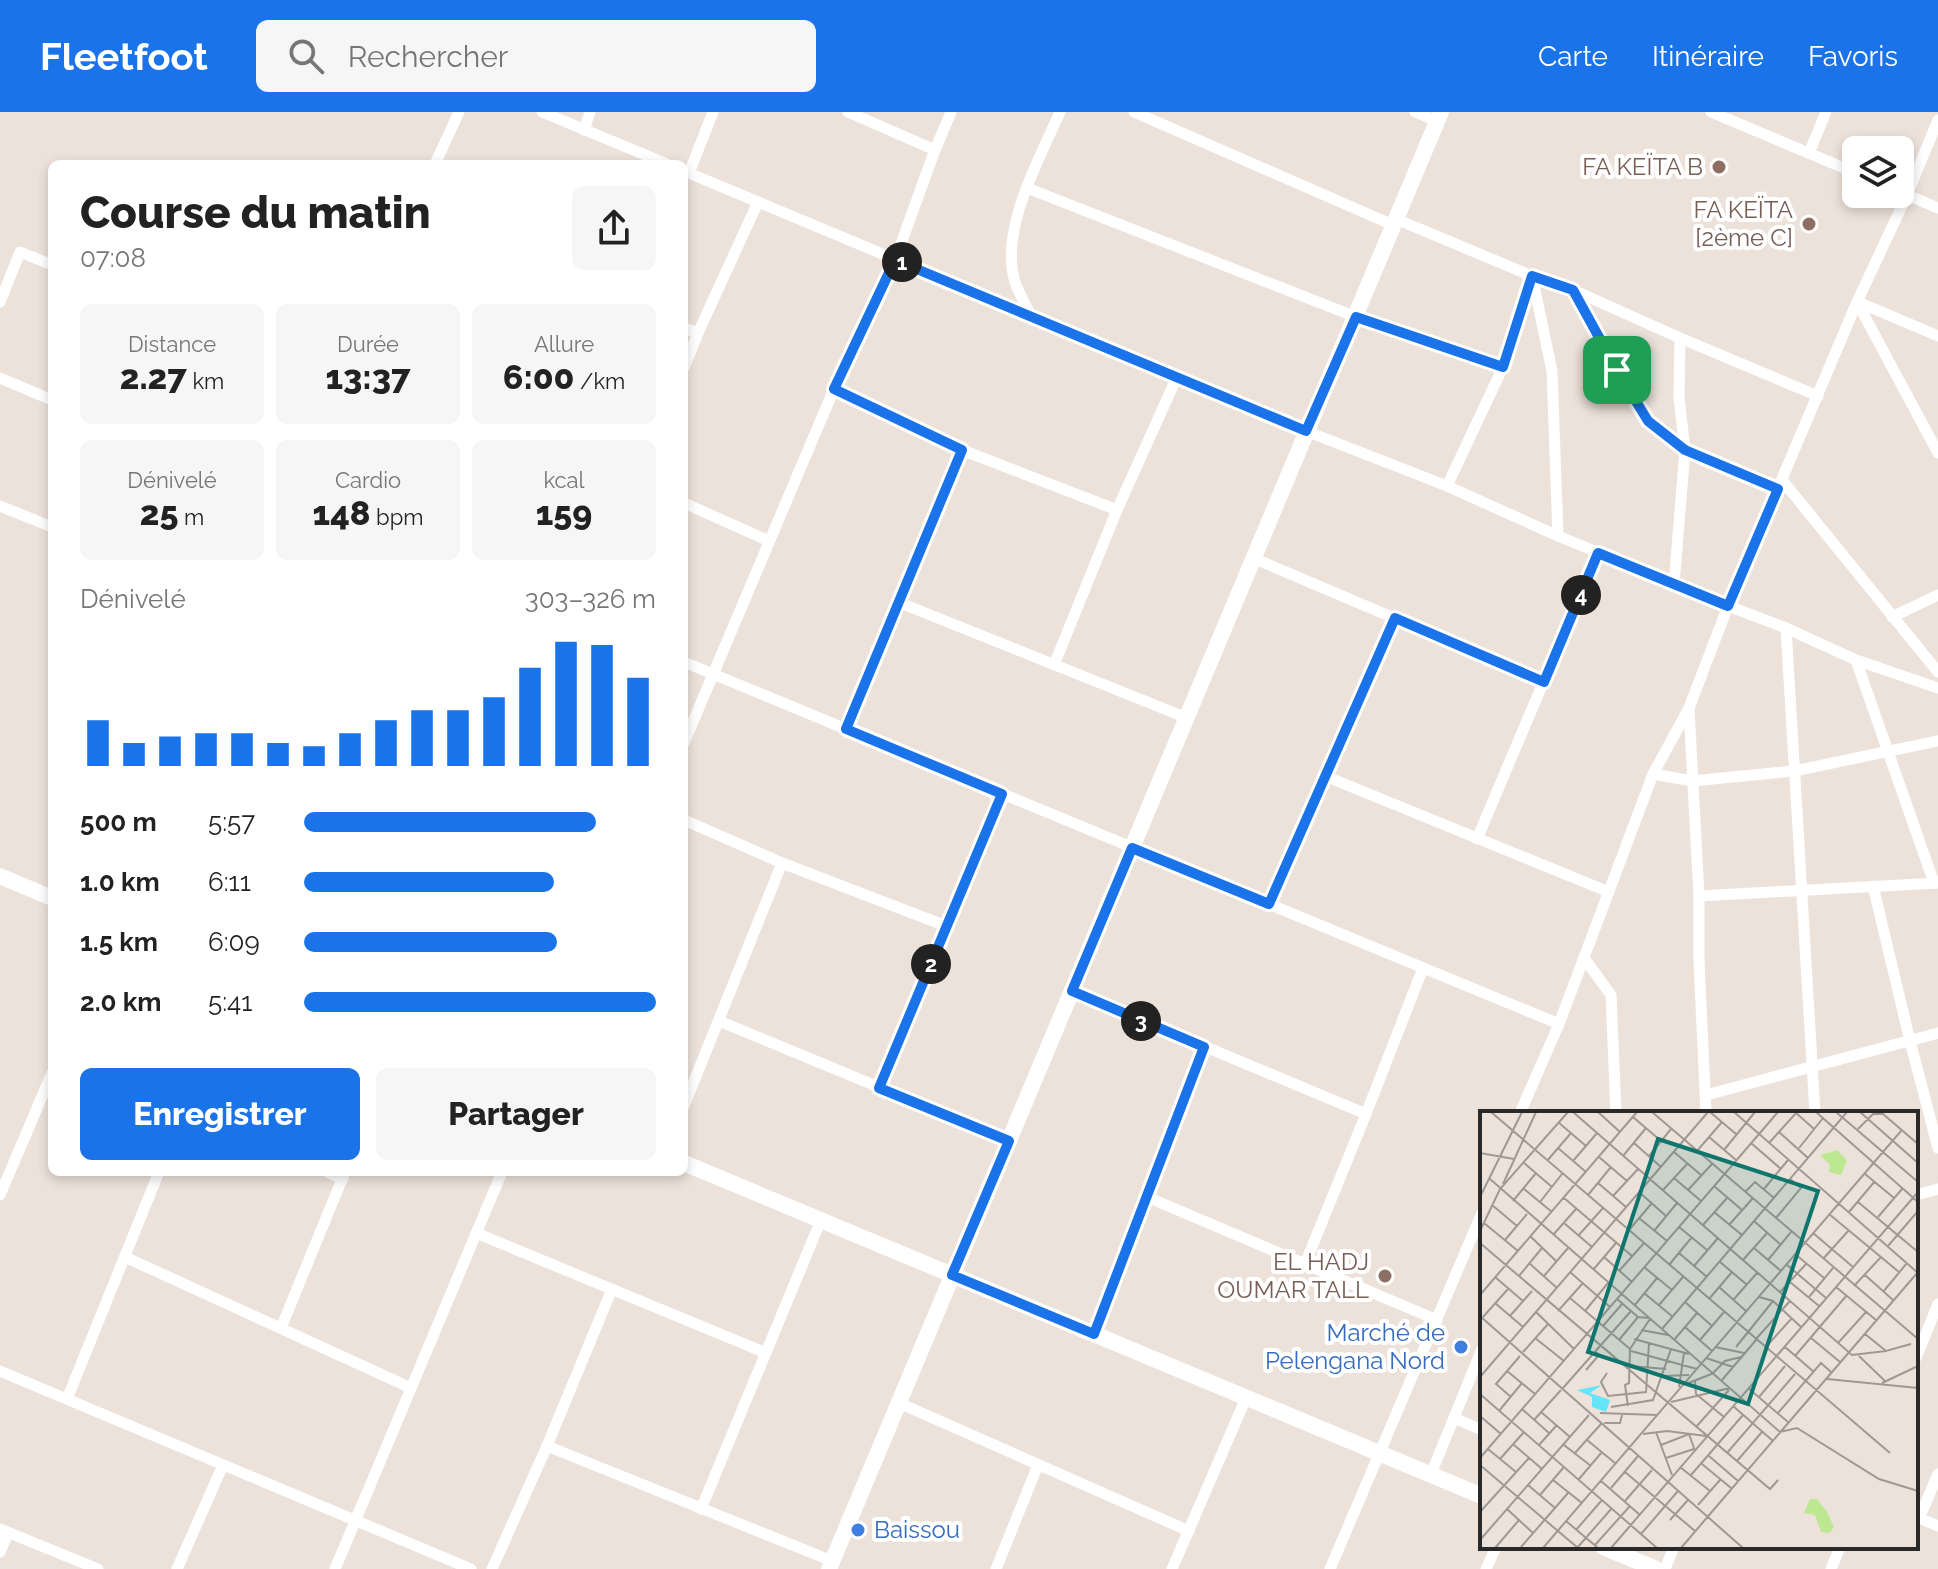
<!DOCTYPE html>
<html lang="fr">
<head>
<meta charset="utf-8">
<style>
	body { margin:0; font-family:Raleway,sans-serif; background:#f6f6f6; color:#222; height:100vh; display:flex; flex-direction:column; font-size:30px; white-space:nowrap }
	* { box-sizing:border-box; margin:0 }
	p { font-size:26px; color:#767676 }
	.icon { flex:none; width:44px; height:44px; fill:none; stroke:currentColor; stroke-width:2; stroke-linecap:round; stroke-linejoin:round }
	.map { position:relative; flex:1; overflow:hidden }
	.panel { position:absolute; left:48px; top:48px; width:640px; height:1016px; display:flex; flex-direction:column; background:#fff; border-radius:12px; box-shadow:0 4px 12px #0003 }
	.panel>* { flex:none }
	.controls { position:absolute; left:1842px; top:24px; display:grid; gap:16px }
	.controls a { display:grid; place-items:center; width:72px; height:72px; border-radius:12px; background:#fff; box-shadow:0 4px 12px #0003; font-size:40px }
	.pin { position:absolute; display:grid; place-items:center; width:68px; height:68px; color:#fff; margin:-34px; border-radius:16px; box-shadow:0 4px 12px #0006 }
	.km { position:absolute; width:40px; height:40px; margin:-20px; border-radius:50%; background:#222; color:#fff; font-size:22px; line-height:40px; text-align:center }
	.round { display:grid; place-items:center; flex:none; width:84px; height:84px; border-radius:12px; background:#f6f6f6 }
	.summary { display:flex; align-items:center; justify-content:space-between; height:136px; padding:0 32px }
	h1 { font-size:44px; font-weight:800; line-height:60px }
	.metrics { display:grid; grid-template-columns:repeat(3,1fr); gap:12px; height:136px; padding:8px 32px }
	.metrics div { display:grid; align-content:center; border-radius:12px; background:#f6f6f6; text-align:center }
	.metrics b { font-size:34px; font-weight:800 }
	.metrics small { font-size:22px; font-weight:400 }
	.metrics p { font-size:22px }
	.chart { height:224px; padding:16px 32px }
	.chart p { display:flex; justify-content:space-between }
	.chart svg { width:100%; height:144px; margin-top:8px; stroke:#1a73e8; stroke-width:6 }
	.cta { display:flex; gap:16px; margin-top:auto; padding:16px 32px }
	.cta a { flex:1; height:92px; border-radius:12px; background:#1a73e8; color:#fff; font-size:32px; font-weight:800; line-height:92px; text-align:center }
	.cta a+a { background:#f6f6f6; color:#222 }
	ul { padding:0 32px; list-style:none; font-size:26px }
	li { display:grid; grid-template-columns:128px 96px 1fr; align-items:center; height:60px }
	li i { height:20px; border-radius:10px; background:#1a73e8 }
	header { display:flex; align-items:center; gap:48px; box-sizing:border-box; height:112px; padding:0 40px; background:#1a73e8; color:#fff }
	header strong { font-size:38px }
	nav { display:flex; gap:44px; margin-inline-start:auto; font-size:28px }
	.search { width:560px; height:72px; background:#f6f6f6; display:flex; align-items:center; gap:20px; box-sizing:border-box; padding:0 28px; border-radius:12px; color:#767676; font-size:30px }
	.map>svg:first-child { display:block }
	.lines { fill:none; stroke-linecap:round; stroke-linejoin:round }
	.street { stroke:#fff; stroke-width:11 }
	.secondary { stroke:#fff; stroke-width:16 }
	.route-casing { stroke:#fff; stroke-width:16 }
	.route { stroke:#1a73e8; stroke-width:10 }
	.education-dot { fill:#8d6e63; stroke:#fff; stroke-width:3 }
	.shop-dot { fill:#3f7fe0; stroke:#fff; stroke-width:3 }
	.labels { text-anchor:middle; stroke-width:8; stroke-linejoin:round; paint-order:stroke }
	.education-label { font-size:24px; fill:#785e54; stroke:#fff; text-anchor:end }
	.shop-label { font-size:24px; fill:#366cbe; stroke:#fff; text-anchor:end }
	.inset-road { fill:none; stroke:#9f9893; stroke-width:2 }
	.view { fill:#0f766e; fill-opacity:0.15; stroke:#0f766e; stroke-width:4 }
	.inset-edge { fill:none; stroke:#292929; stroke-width:4 }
</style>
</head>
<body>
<header>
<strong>Fleetfoot</strong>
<div class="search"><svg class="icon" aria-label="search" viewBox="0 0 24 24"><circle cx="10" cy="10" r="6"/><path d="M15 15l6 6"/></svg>Rechercher</div>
<nav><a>Carte</a><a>Itinéraire</a><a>Favoris</a></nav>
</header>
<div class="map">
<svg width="1938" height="1457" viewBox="0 0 1938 1457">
	<rect width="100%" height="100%" fill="#ede2da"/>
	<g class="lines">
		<g class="street">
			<path d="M542,0L667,52"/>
			<path d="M848,0L935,38"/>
			<path d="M1134,0L1393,113"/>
			<path d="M1415,0L1437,9"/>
			<path d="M1711,0L1856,61"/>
			<path d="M584,18L590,0"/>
			<path d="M1809,41L1826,0"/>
			<path d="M435,52L459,0"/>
			<path d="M684,59L1306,319L1447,374L1558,424L1728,494L1786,516L1856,548L1938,576"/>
			<path d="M689,61L713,0"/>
			<path d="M1027,76L1356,205L1503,255"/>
			<path d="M1900,80L1938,96"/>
			<path d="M1396,107L1532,164L1573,178L1680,226L1818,284"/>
			<path d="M1532,164L1552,259L1558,424"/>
			<path d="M1573,178L1617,258L1648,309L1685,338L1778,377"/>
			<path d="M0,190L20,140L52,153"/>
			<path d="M1857,190L1938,341"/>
			<path d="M1858,190L1938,224"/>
			<path d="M1031,204C1026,193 1019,182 1015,170C999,118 1039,48 1060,0"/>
			<path d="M684,216L698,221"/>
			<path d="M684,256L698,221L758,90"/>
			<path d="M0,266L52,288"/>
			<path d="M834,277L962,338L1117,398"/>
			<path d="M1782,368L1938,560"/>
			<path d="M1447,374L1503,255L1532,164"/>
			<path d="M684,391L769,429"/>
			<path d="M0,394L52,415"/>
			<path d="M1253,446L1544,570"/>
			<path d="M1674,472L1685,338L1679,285L1680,226"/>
			<path d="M898,490L1187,606"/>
			<path d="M1892,505L1938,483"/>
			<path d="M1786,516L1815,1001"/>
			<path d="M1856,548L1934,771"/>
			<path d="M684,550L1559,912"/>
			<path d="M1054,553L1117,398L1177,265"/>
			<path d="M1689,597L1699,784V849L1706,1001"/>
			<path d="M846,617L962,338"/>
			<path d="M684,631L834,277L895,148L935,38L951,0"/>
			<path d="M1653,662L1692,669L1794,659L1938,629"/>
			<path d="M1325,664L1609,780"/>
			<path d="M684,708L782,751L946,814"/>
			<path d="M1477,727L1598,441"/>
			<path d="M1873,774L1910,929L1938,1036"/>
			<path d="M1699,784L1938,771"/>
			<path d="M1269,792L1395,506"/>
			<path d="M1584,846L1611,883L1616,1001"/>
			<path d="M1072,879L1366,1002"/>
			<path d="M719,909L1009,1029"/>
			<path d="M879,976L1002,682"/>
			<path d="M1706,983L1938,921"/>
			<path d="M684,994L782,751"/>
			<path d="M1520,1001L1559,912L1653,662L1689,596L1728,494L1857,190L1907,83L1938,8"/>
			<path d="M327,1060L343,1067"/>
			<path d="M0,1083L52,961"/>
			<path d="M1916,1083L1938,1077"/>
			<path d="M1147,1085L1437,1208"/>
			<path d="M476,1121L766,1241"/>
			<path d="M125,1145L411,1276"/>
			<path d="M1305,1152L1366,1002L1423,856"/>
			<path d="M281,1216L345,1060"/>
			<path d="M1094,1222L1204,935"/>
			<path d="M1916,1246L1938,1192"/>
			<path d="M0,1259L471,1457"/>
			<path d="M67,1287L159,1060"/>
			<path d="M899,1291L1189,1419"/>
			<path d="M1454,1306L1482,1318"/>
			<path d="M547,1334L832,1449"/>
			<path d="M1431,1362L1482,1237"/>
			<path d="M701,1397L821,1108"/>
			<path d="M1916,1405L1938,1414"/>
			<path d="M1919,1407L1938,1362"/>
			<path d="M0,1417L98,1457"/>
			<path d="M0,1440L8,1421"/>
			<path d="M177,1457L223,1353"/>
			<path d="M335,1457L502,1060"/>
			<path d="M492,1457L547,1334L612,1177"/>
			<path d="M996,1457L1038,1353"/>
			<path d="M1172,1457L1246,1286"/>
			<path d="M1330,1457L1482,1101"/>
			<path d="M1486,1457L1496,1435"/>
			<path d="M1665,1457L1674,1435"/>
			<path d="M1831,1457L1840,1435"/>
		</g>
		<g class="secondary">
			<path d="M0,764L52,786"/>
			<path d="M684,1051L1482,1384"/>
			<path d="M1603,1435L1656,1457"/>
			<path d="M829,1457L1441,0"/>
		</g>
	</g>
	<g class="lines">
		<g class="route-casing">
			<path id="route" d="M895,148L1306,319L1356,205L1503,255L1532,164L1573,178L1617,258L1648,309L1685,338L1778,377L1728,494L1598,441L1544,570L1395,506L1269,792L1132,736L1072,879L1204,935L1094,1222L952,1163L1009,1029L879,976L1002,682L846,617L962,338L834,277Z"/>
		</g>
		<use href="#route" class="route"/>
	</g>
	<g class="education-dot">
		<circle cx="1719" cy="55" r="8"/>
		<circle cx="1809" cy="112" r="8"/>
		<circle cx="1385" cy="1164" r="8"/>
	</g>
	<g class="shop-dot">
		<circle cx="1461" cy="1235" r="8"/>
		<circle cx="858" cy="1418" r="8"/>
	</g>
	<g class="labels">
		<g class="education-label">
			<text x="1703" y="63">FA KEÏTA B</text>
			<text x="1793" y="106">FA KEÏTA<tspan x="1793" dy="28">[2ème C]</tspan></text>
			<text x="1369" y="1158">EL HADJ<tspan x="1369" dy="28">OUMAR TALL</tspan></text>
		</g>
		<g class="shop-label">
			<text x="1445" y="1229">Marché de<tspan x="1445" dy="28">Pelengana Nord</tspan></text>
			<text x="874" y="1426" text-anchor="start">Baissou</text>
		</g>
	</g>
	<g transform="translate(1480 999)">
		<rect width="438" height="438" fill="#ede2da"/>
		<path d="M357,39L367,49L361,64L349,61L350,54L340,44ZM330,388H337L347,401L354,416L349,422L341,421L335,404L324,402Z" fill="#bce892"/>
		<path d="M122,274L110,282L130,289L126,301L112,296V286L97,279Z" fill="#65e5f7"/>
		<path class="inset-road" d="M11,1L410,342M93,1L372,244L406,240M118,1L140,21M172,1L438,228M230,1L256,23M254,1L438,162M315,1L334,18M336,1L438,91M356,1L438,71M380,1L438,52M153,6L181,30M78,11L106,35M378,18L393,3H403L438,33M299,21L328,47M229,26L256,49M154,32L181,56M271,32L301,58M289,32L317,1M78,37L106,61M319,37L343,7M244,39L275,1M217,40L242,11M194,41L221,64M0,42L34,48M143,45L166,17M169,45L191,18M119,46L147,70M67,50L91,22M93,50L117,22M44,52L72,76M385,63L414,87M194,67L221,90M10,68L300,321L317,317L399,368L438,380M118,72L146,96M23,73L56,1M234,75L262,99M44,78L72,101M284,78L308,49M183,79L207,53M208,79L232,53M159,81L186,105M265,81L275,71L294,87M108,84L131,56M133,85L158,58M0,86L42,1M84,87L152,145M33,90L56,62M60,91L82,63M378,91L438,141M12,94L37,115M234,101L262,124M369,101L395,70M349,103L419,161M398,106L422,78M159,107L187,130M296,107L321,77L310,68M274,110L300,133M4,112L38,140M84,112L112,136M223,114L247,87M249,114L273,87M199,116L227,139M149,119L172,92M0,120L20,78L88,1M174,120L197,92M333,122L373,156M73,124L96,98M50,125L76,150M98,125L123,97M25,129L47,103M0,132L290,378L298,369M408,135L438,100M274,137L301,160M199,142L227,166M315,143L344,167M124,146L152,171M343,148L369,119M263,149L287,122M288,149L311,121M240,151L266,173M49,152L77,177M306,153L346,187M189,154L212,126M214,155L238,127M164,156L192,179M113,159L136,132M139,160L164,132M90,161L130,196M385,164L413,189M39,165L62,137M64,165L88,137M15,166L43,190M310,171L339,195M374,175L401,146M239,176L266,200M356,176L396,209M300,181L327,152M403,181L427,152M164,182L193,206M0,184L157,1M279,186L293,190L321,216M329,186L353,157M90,187L150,238M137,188L158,206L168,207M229,188L252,161M254,188L277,162M205,191L232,215M15,192L43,216M179,194L203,166M154,195L177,167M78,200L103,172M105,200L128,172M56,201L94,238M0,205L263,437M30,205L52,180M3,206L28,178M123,215L142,193M205,216L232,240M182,218L367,1M161,219L188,224M385,223L406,240L431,233M55,227L84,250M331,227L360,251M154,228L209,243M139,229L158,206M194,229L217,202M220,229L244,201M275,229L310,190M358,232L386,201M235,236L264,242M256,236L293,190M305,236L334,261M285,237L312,207M151,240L217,258M43,241L68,213M315,245L367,184M379,245L406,271M226,247L253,256M150,255L186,258M106,259L119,244L115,240M27,260L55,283M127,262L121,271L128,285L166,281L169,232M233,262L245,250L261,246M184,265L209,264M0,266L228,1M347,268L438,277M242,269L276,229M215,270L216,283L244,306M402,272L438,255M206,273L234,262M199,276L204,242M83,277L151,200M268,277L308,311M0,283L177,437M31,286L16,273L40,245M279,286L305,255M191,291L250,277M148,295L145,274L149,272L150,238L170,208M253,295L293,330M131,296L173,289L191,238M42,298L69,322M19,300L42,272M61,301L90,326M120,302L177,304M298,302L341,252L351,261M0,305L21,323M54,309L81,279M124,312H140L142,304M216,316L249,279M176,321L192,364M163,323L187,320L226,325M107,329L135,352M33,333L62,358M59,334L76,315M84,334L111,355M181,334L209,323L215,340M8,338L36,361M247,342L315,263M94,343L121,313M229,345L258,370M0,347L298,1M186,347L214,338M20,348L44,321M257,350L282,321M222,353L251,377M0,354L98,437M200,356L230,380M145,361L215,420M211,364L263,304M99,368L122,341M73,369L102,392M121,370L160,404M48,374L75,397M131,377L158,345M60,384L84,356M145,390L172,359M218,394L240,369M27,398L53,422M0,401L49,347M230,403L438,161M190,409L208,389M86,410L118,437M96,419L122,389M161,423L198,380M0,429L109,304M115,434L150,395M41,436L88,382M15,437L39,409M63,437L421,20M97,437L132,397M131,437L438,81M201,437L230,403"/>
		<path class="view" d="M178,28L338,80L268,293L108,241Z"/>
		<rect width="438" height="438" class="inset-edge"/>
	</g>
</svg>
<div class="controls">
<a><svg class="icon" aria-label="layers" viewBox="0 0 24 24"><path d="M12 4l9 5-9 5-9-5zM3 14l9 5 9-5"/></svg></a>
</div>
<div class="pin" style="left:1617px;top:258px;background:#1e9e55"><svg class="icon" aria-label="arrive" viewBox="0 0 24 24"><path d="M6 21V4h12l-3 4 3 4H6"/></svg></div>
<b class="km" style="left:902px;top:150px">1</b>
<b class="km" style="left:931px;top:852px">2</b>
<b class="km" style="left:1141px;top:909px">3</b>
<b class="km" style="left:1581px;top:483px">4</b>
<section class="panel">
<div class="summary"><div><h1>Course du matin</h1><p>07:08</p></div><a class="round"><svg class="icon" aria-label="share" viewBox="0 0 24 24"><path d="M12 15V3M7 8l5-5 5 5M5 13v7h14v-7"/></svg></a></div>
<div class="metrics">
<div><p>Distance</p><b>2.27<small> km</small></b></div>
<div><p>Durée</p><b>13:37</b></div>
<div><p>Allure</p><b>6:00<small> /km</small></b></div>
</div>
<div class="metrics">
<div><p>Dénivelé</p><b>25<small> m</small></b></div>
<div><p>Cardio</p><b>148<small> bpm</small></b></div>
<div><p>kcal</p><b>159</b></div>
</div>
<div class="chart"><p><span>Dénivelé</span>303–326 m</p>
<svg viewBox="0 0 160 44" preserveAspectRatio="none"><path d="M5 44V30M15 44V37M25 44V35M35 44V34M45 44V34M55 44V37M65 44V38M75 44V34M85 44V30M95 44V27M105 44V27M115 44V23M125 44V14M135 44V6M145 44V7M155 44V17"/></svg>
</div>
<ul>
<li><b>500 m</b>5:57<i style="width:83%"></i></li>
<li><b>1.0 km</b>6:11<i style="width:71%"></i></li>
<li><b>1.5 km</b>6:09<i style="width:72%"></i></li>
<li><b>2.0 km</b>5:41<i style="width:100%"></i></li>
</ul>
<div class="cta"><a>Enregistrer</a><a>Partager</a></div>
</section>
</div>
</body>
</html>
